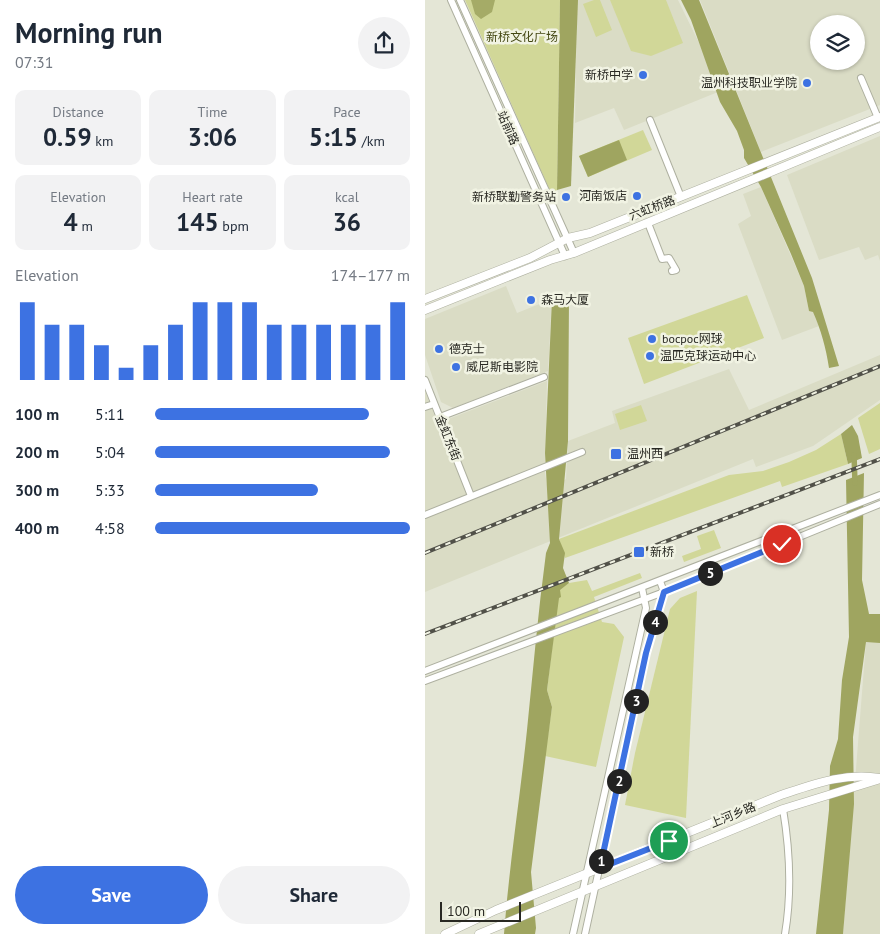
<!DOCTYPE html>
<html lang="en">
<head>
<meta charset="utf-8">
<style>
	body { margin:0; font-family:"PT Sans","Noto Sans SC",sans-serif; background:#f2f2f3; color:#1f2937; height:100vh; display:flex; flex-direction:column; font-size:19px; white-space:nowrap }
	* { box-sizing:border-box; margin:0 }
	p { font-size:16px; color:#747a83 }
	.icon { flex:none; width:28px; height:28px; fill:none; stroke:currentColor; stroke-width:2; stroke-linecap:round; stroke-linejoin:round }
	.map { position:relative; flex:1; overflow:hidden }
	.details { display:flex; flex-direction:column; background:#fff; width:425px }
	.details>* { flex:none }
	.tools { position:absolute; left:385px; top:15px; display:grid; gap:10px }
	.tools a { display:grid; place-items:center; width:55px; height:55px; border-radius:50%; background:#fff; box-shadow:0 1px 4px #0004; font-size:25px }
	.scale { position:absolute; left:15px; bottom:12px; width:81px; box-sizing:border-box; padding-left:5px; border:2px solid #282822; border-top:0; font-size:14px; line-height:18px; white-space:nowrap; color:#282822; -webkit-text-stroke:4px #f1f3e3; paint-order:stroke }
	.pin { position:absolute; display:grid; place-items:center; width:42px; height:42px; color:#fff; margin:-21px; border:2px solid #fff; border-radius:50%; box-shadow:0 1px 5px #0007 }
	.km { position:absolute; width:25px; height:25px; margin:-12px; border-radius:50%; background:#222; color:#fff; font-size:14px; line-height:25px; text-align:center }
	.round { display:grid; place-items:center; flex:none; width:52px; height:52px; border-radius:26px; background:#f2f2f3 }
	.overview { display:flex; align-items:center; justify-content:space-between; height:85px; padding:0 15px }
	h1 { font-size:28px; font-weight:700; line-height:38px }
	.figures { display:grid; grid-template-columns:repeat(3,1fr); gap:8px; height:85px; padding:5px 15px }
	.figures div { display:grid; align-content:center; border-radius:10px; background:#f2f2f3; text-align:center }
	.figures b { font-size:25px; font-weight:700 }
	.figures small { font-size:14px; font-weight:400 }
	.figures p { font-size:14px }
	.chart { height:140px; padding:10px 15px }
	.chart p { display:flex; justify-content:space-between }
	.chart svg { width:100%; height:90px; margin-top:5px; stroke:#3d72e2; stroke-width:6 }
	.primary-button { display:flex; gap:10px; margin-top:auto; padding:10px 15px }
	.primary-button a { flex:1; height:58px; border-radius:30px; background:#3d72e2; color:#fff; font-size:20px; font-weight:700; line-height:58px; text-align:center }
	.primary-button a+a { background:#f2f2f3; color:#1f2937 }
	ul { padding:0 15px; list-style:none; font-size:16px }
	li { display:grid; grid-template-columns:80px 60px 1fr; align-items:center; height:38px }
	li i { height:12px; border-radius:6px; background:#3d72e2 }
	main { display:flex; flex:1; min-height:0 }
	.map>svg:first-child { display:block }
	.built { fill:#dadcc5; fill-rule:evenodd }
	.green { fill:#d1d798 }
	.forest { fill:#a5ab67 }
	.water { fill:#9fa560 }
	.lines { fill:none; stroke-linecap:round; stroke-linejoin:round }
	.canal { stroke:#9fa560; stroke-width:5.5 }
	.minor-casing { stroke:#aeb0a0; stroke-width:8 }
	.major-casing { stroke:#aeb0a0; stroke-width:9 }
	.minor { stroke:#fff; stroke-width:6 }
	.major { stroke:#fff; stroke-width:8 }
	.rail-casing { stroke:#515149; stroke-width:4 }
	.rail { stroke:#f1f3e3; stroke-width:2; stroke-dasharray:5.5; stroke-linecap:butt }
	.route-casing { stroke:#fff; stroke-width:10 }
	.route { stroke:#3d72e2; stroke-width:6 }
	.poi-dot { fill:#3d72e2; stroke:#f1f3e3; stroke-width:2 }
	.labels { text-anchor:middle; stroke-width:5; stroke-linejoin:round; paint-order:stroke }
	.park-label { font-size:12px; fill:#434712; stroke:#f1f3e3 }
	.poi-label { font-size:12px; fill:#282822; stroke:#f1f3e3; text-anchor:start }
	.street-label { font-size:12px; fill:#282822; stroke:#f1f3e3 }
</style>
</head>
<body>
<main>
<section class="details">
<div class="overview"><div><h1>Morning run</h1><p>07:31</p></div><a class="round"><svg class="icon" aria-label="share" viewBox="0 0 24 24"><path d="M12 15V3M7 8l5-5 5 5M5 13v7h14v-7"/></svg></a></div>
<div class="figures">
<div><p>Distance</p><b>0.59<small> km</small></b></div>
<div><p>Time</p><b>3:06</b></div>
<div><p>Pace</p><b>5:15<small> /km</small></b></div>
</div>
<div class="figures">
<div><p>Elevation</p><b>4<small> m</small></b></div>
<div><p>Heart rate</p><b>145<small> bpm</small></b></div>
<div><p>kcal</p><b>36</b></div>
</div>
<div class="chart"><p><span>Elevation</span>174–177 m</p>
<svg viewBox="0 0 160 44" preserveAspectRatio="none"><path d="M5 44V6M15 44V17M25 44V17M35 44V27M45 44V38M55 44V27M65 44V17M75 44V6M85 44V6M95 44V6M105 44V17M115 44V17M125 44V17M135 44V17M145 44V17M155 44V6"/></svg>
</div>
<ul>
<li><b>100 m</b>5:11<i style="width:84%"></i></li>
<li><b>200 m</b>5:04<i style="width:92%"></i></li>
<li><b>300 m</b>5:33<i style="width:64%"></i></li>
<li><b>400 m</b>4:58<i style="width:100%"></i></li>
</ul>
<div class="primary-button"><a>Save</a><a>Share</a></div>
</section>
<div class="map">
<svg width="455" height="934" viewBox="0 0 455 934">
	<rect width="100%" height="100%" fill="#e4e6d6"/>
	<g class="built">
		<path d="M152,0H253L275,45L293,92L199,130L189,108L150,123Z"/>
		<path d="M275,0H455V105L336,152ZM394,24H431V61H394Z"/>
		<path d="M455,136V261L453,255L440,260L434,247L394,260L362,175Z"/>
		<path d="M336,187L379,286L384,311H388L394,326L357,340L313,224L326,216L318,194Z"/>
		<path d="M81,286L92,313L127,299L123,371L28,408L16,402L0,355V319Z"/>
		<path d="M455,355V400L388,446L331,467L328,459L0,592V391L13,423L122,381L120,473L123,491L141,479L143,441L190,423L187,411L304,369L324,410Z"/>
		<path d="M455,638V934H418L441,642Z"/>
	</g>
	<g class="green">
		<path d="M40,0H135L132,190L126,193Z"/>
		<path d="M169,0H175L187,30L171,37L158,4Z"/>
		<path d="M185,0H241L258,43L226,56L206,51Z"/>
		<path d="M218,130L227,150L163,177L154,156Z"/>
		<path d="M322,295L339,338L219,384L203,338Z"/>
		<path d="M455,403V449L444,454L433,418Z"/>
		<path d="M216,405L222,421L195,430L190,414Z"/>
		<path d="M416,434L423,464L357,487L355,481L140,558L134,539L304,475L338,471L364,462L391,450Z"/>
		<path d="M289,530L296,548L259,562L257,556L276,549L272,536Z"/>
		<path d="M215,573L217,578L169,597L177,622L189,624L199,637L171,767L120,756L127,707L122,690L134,590L144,583L162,580L167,591Z"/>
		<path d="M272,591L261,818L200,805L210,753L245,609L255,598Z"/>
	</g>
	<path class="forest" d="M46,0H80H70L67,12L56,19L50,14Z"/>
	<g class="water">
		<path d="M135,0H153L146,186L132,190Z"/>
		<path d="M256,0H274L387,278L414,366L404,368C401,348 396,330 388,312L384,311L379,286L366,254L336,187L319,158V150L312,131L295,102L266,20Z"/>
		<path d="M194,140L202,160L163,177L154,156Z"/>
		<path d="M144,298L143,441L134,539L140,553L138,568L144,583L135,590L136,597L134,598L122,690L127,707L106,872L111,928L110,934H79C84,866 95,798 102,730C108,671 113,612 121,553L125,543L120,453L127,299Z"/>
		<path d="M427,425L433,436L437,458L423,464L416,434Z"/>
		<path d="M439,473L437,580L444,614H455V643L441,642L428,737L429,804L418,934H391L404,810L405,766L413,739L417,680L424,637L421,480Z"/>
	</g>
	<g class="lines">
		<path class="canal" d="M429,455L430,483"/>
		<g class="minor-casing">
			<g id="minor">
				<path d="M26,0L140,256"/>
				<path d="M35,0L149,253"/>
				<path d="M436,78L453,118"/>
				<path d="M225,120L256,197"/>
				<path d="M223,223L237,259L244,258L251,270L247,271"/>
				<path d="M0,380L46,496"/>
				<path d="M0,407L9,404"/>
				<path d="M15,417L119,377"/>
				<path d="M0,515L157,452"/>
				<path d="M0,671L455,495"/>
				<path d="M0,681L247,589L455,504"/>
				<path d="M358,809C365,851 367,892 360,934"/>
				<path d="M148,934L221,608L217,588"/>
				<path d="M160,934L221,653L239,592L235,581"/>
			</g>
		</g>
		<g class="major-casing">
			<g id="major">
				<path d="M0,299L105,258L143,238L165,233L455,117"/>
				<path d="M0,310L125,260L149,253L455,127"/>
				<path d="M20,934L71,910L356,795C389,784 420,772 455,778"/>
				<path d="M54,934L358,809L455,779"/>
			</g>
		</g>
		<use href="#minor" class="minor"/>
		<use href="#major" class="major"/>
		<g class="rail-casing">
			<g id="rail">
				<path d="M0,553L455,366"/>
				<path d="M0,634L455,459"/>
			</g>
		</g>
		<use href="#rail" class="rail"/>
	</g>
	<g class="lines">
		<g class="route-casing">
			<path id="route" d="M244,841L175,868L221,653L239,592L357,544"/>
		</g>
		<use href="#route" class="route"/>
	</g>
	<g class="poi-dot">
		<circle cx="218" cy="75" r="5"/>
		<circle cx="382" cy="83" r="5"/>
		<circle cx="212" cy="196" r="5"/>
		<circle cx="141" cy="197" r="5"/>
		<circle cx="106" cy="300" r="5"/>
		<circle cx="227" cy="339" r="5"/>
		<circle cx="14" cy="349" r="5"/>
		<circle cx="225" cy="356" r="5"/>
		<circle cx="31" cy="367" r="5"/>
		<rect x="185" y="448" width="12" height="12" rx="2.5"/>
		<rect x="208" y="546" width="12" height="12" rx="2.5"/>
	</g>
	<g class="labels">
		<g class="park-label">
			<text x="97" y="41">新桥文化广场</text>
		</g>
		<g class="poi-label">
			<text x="208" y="79" text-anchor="end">新桥中学</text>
			<text x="372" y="87" text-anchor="end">温州科技职业学院</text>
			<text x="202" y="200" text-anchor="end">河南饭店</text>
			<text x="131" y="201" text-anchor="end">新桥联勤警务站</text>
			<text x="116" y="304">森马大厦</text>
			<text x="237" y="343">bocpoc网球</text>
			<text x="24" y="353">德克士</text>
			<text x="235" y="360">温匹克球运动中心</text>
			<text x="41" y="371">威尼斯电影院</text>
			<text x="202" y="458">温州西</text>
			<text x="225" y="556">新桥</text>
		</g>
		<g class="street-label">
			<text transform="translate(83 128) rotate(66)" y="4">站前路</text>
			<text transform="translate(227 208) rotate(-21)" y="4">六虹桥路</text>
			<text transform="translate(23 438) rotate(68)" y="4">金虹东街</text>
			<text transform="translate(308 815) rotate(-22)" y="4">上河乡路</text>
		</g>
	</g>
</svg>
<div class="tools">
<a><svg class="icon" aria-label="layers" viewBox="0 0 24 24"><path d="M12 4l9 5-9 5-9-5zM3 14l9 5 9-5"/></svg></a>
</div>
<div class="scale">100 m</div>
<div class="pin" style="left:244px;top:841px;background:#1e9e55"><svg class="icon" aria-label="arrive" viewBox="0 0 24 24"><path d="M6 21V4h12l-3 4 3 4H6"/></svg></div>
<div class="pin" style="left:357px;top:544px;background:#d93025"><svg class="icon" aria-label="check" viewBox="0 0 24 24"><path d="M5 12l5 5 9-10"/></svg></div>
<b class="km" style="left:176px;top:861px">1</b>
<b class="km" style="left:194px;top:781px">2</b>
<b class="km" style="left:211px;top:701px">3</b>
<b class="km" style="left:230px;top:622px">4</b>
<b class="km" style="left:285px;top:573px">5</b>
</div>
</main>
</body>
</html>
